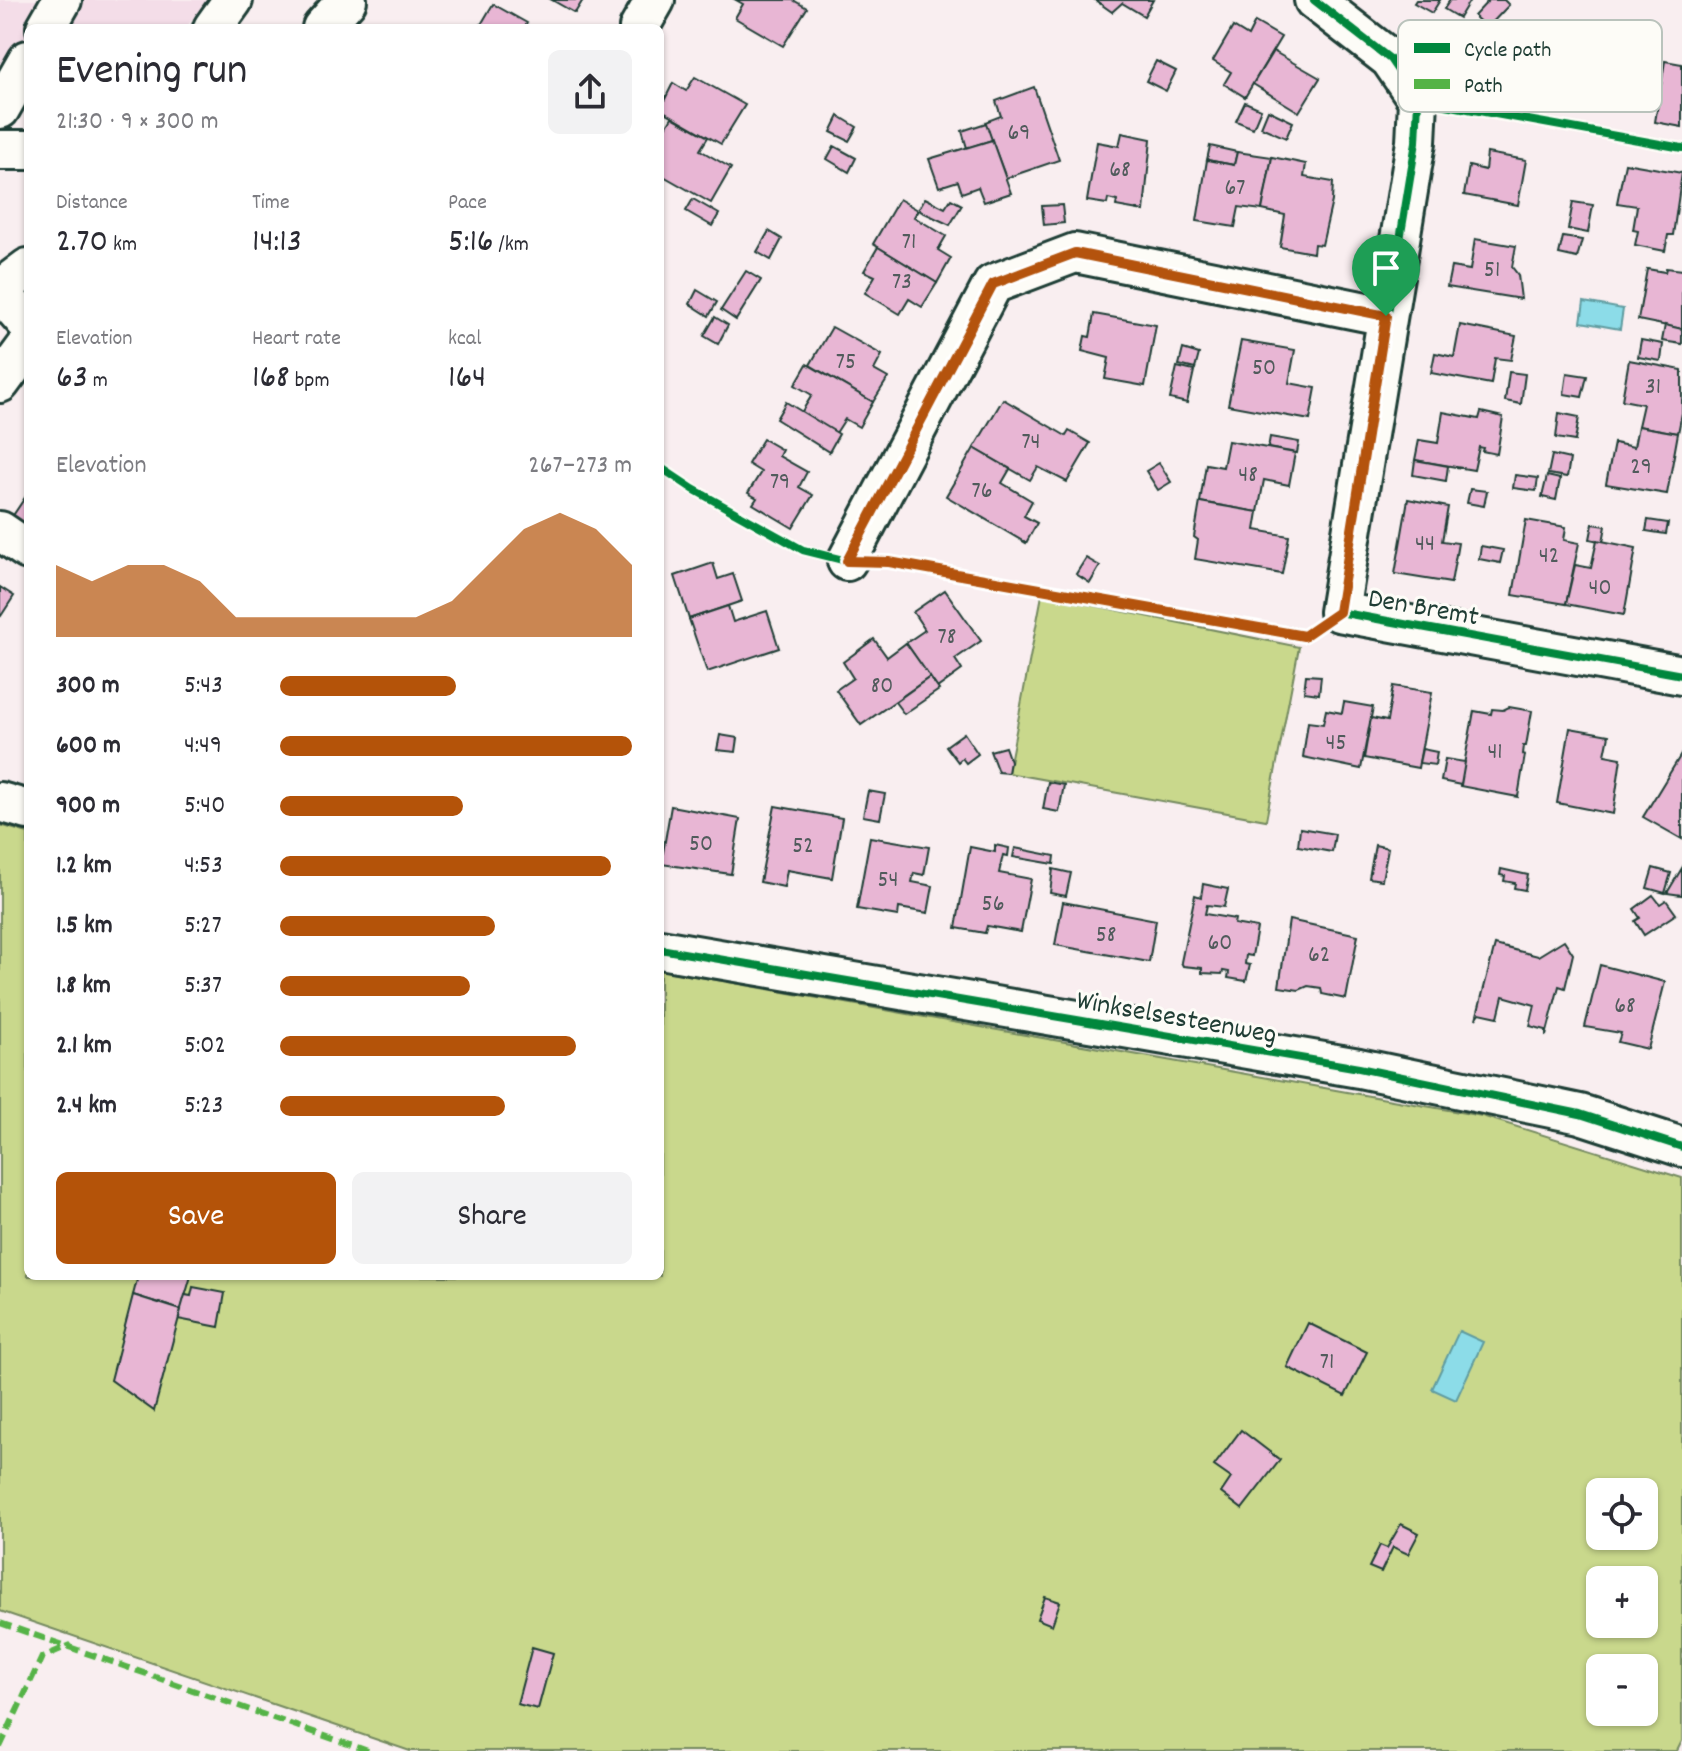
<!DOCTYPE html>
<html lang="en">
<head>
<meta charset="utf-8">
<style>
	body { margin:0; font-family:Dekko,sans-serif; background:#f2f2f3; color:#2b2b33; height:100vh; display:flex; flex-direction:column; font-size:30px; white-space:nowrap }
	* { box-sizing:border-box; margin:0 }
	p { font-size:26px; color:#7c7c81 }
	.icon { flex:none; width:44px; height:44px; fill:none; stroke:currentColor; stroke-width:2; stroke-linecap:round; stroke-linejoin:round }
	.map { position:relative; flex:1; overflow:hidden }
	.sheet { position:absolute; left:24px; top:24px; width:640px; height:1256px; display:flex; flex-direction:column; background:#fff; border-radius:12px; box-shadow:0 2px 6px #0004 }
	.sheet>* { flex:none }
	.fabs { position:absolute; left:1586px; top:1478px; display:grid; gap:16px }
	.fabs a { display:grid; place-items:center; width:72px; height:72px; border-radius:12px; background:#fff; box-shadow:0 2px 6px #0004; font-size:40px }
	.pin { position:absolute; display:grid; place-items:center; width:68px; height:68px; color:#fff; margin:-82px -34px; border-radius:50% 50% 50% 0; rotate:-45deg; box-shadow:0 0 8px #0007 }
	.pin .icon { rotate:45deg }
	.round { display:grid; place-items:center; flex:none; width:84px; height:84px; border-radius:12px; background:#f2f2f3 }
	.overview { display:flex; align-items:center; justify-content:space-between; height:136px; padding:0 32px }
	h1 { font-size:44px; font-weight:600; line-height:60px }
	.figures { display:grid; grid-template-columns:repeat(3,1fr); gap:12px; height:136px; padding:8px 32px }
	.figures div { display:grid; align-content:center }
	.figures b { font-size:34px; font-weight:600 }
	.figures small { font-size:22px; font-weight:400 }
	.figures p { font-size:22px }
	.chart { height:224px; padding:16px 32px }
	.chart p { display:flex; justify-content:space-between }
	.chart svg { width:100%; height:144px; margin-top:8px; fill:#b45309; opacity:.7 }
	.cta { display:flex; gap:16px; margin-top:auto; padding:16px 32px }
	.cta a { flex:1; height:92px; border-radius:12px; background:#b45309; color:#fff; font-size:32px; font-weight:600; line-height:92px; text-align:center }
	.cta a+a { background:#f2f2f3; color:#2b2b33 }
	ul { padding:0 32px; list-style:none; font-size:26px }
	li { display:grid; grid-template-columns:128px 96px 1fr; align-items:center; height:60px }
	li i { height:20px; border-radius:10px; background:#b45309 }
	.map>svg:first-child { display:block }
	.built { fill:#f4dde8 }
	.green { fill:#c9d88c; stroke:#748a60; stroke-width:2; fill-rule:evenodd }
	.water { fill:#8cdce8; stroke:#609ca0; stroke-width:2 }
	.building { fill:#e8b6d4; stroke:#1f3d34; stroke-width:2 }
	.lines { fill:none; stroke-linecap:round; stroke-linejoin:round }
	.minor-casing { stroke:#1f3d34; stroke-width:44 }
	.minor { stroke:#fdfcf7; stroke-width:38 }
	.quiet { stroke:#55b346; stroke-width:6; stroke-dasharray:12 6; stroke-linecap:butt }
	.cycleway-casing { stroke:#fdfcf7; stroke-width:13 }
	.cycleway { stroke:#00873e; stroke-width:8 }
	.route-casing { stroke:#fff; stroke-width:16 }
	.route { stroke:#b45309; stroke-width:10 }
	.labels { text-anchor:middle; stroke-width:6; stroke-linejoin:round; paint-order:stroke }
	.number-label { font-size:24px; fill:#515b5c }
	.street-label { font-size:28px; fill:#1f3d34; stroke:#fdfcf7 }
	.key { fill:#fdfcf7; stroke:#bac3bc; stroke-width:2 }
	.key-label { font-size:22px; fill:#1f3d34 }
</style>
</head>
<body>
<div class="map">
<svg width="1682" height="1751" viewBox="0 0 1682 1751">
	<rect width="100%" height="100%" fill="#f9eef0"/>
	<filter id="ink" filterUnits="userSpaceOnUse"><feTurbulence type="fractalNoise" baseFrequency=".0125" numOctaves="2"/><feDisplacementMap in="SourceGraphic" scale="16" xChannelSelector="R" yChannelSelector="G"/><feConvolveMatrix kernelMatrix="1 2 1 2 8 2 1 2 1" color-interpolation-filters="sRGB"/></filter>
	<g filter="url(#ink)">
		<path class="built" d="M0,0H208L185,28H28V107L0,92Z"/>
		<g class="green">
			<path d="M1042,595L1299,647L1266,820L1008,773Z"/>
			<path d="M0,825L28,833V1276H660V970L1482,1116L1682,1178V1741L1677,1751H410L0,1611ZM1600,1492H1644V1536H1600ZM1600,1580H1644V1624H1600ZM1600,1668H1644V1712H1600Z"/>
		</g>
		<g class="water">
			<path d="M1584,302L1623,309L1620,329L1581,322Z"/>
			<path d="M1459,1331L1483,1342L1456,1400L1432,1389Z"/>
		</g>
		<g class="building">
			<path d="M552,0H583L575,13Z"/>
			<path d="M736,0H793L807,8L783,46L735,18L743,4Z"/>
			<path d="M1095,0H1153L1144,16L1122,3L1112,12Z"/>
			<path d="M1416,0H1440L1432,13L1414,3Z"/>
			<path d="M1450,0H1470L1459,18L1444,9Z"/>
			<path d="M1489,0H1504L1509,5L1487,28L1474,16Z"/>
			<path d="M493,4L527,23L524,28H479Z"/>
			<path d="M1255,22L1281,37L1245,97L1224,84L1231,72L1213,61L1233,27L1248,36Z"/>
			<path d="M1273,51L1320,78L1299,112L1253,84Z"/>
			<path d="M1156,61L1176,71L1166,91L1146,81Z"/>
			<path d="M1665,61L1682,64V127L1655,122Z"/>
			<path d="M695,77L745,105L721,144L660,109L673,83L686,91Z"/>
			<path d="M1034,87L1059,160L1006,178L985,122L1001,116L996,101Z"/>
			<path d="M1245,102L1261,109L1253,128L1236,121Z"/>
			<path d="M1268,110L1293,122L1286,138L1261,127Z"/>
			<path d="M839,116L857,127L849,141L831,132Z"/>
			<path d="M672,117L708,137L700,150L731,168L711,203L660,174V137Z"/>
			<path d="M986,123L992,140L967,148L962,131Z"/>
			<path d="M1122,133L1151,139L1144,211L1116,206L1117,201L1108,199L1107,204L1087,201L1097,142L1119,146Z"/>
			<path d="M992,140L1011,193L984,202L978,187L962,193L958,181L939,187L929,159Z"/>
			<path d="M834,146L856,158L849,172L827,159Z"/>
			<path d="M1210,146L1237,152L1234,165L1207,160Z"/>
			<path d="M1237,152L1272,157L1262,210L1239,207L1235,227L1197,221L1207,160L1234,165Z"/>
			<path d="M1487,153L1526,160L1518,205L1464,195L1469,166L1485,170Z"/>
			<path d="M1272,157L1306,164L1304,177L1333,182L1332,201L1322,245L1314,244L1313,253L1280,247L1285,215L1262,210Z"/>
			<path d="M1625,163L1682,173L1673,235H1668L1665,251L1635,245L1638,231L1633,230L1637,206L1617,203Z"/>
			<path d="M925,198L945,208L951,199L962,205L950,225L918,210Z"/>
			<path d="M693,199L719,214L712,226L686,211Z"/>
			<path d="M899,199L918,210L914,217L946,236L938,250L951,258L937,283L873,244Z"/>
			<path d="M1573,202L1593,205L1588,233L1568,229Z"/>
			<path d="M1062,205L1064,223L1044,225L1042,206Z"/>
			<path d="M769,231L782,239L771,260L757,252Z"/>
			<path d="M1563,237L1582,240L1577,258L1559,254Z"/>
			<path d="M1475,239L1516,246L1512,267L1518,275L1521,299L1447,287L1451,267L1470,270Z"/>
			<path d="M878,247L937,283L922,307L909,299L900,314L865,293L875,276L864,271Z"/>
			<path d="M1666,268L1682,270V329L1638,320L1647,269L1665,272Z"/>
			<path d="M746,271L761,280L736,320L721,310Z"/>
			<path d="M697,290L717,302L709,316L690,304Z"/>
			<path d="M1094,314L1156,325L1145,386L1105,379L1109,358L1082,351L1085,336L1090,337Z"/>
			<path d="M715,317L728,325L718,344L704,336Z"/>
			<path d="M1460,325L1516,336L1511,360L1495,358L1491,384L1431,373L1435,353L1454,357Z"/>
			<path d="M1665,325L1682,329V344L1662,341Z"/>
			<path d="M832,327L882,355L874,370L888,378L873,402L810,365Z"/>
			<path d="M1641,340L1663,344L1661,361L1638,357Z"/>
			<path d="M1241,341L1295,350L1289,383L1316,388L1310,420L1228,405Z"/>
			<path d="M1183,349L1199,354L1195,369L1179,365Z"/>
			<path d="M1629,360L1682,370V413L1678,433L1638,426L1643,404L1622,400Z"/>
			<path d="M807,364L873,402L859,427L845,419L836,433L801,413L812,395L795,385Z"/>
			<path d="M1177,367L1194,371L1187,403L1170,399Z"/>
			<path d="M1509,372L1525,374L1521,404L1505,401Z"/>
			<path d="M1567,373L1587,376L1582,397L1564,394Z"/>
			<path d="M1003,399L1066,436L1069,431L1090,443L1067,482L1038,467L1030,480L974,448Z"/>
			<path d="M786,402L839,434L829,452L776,419Z"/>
			<path d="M1443,412L1479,419L1481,412L1503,417L1497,454L1482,451L1483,448L1479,447L1474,470L1415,460L1419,440L1438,443Z"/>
			<path d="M1559,413L1579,417L1575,441L1556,438Z"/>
			<path d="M1638,426L1678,433L1667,494L1606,484L1614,443L1634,447Z"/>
			<path d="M1270,437L1299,442L1297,453L1268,448Z"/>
			<path d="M763,439L782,450L779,456L807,472L799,487L813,495L793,528L753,504L757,498L748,493L761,472L748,464Z"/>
			<path d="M1228,441L1295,453L1289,485L1264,480L1258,512L1200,502L1206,464L1223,467Z"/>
			<path d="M974,448L1010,469L1002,483L1032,501L1024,516L1037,523L1026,543L946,496Z"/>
			<path d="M1552,455L1570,459L1567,477L1548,474Z"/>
			<path d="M1415,460L1448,466L1446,481L1413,475Z"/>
			<path d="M1159,463L1171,482L1158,490L1146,471Z"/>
			<path d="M1515,475L1538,478L1536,491L1513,488Z"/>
			<path d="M1547,476L1560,479L1556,500L1542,497Z"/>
			<path d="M1470,489L1487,491L1484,506L1467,503Z"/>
			<path d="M28,493V536L8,523Z"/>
			<path d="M1408,499L1448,507L1442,541L1458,543L1451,583L1395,574Z"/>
			<path d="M1200,502L1258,512L1255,530L1289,536L1282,574L1195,559L1198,540L1194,537Z"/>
			<path d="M1526,520L1566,527L1564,540L1579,543L1566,604L1513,595Z"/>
			<path d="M1648,520L1668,523L1666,534L1646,531Z"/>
			<path d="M1593,524L1606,526L1603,542L1590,539Z"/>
			<path d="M1597,540L1636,548L1624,615L1566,604L1575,565L1591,568Z"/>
			<path d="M1481,546L1503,550L1500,563L1479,559Z"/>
			<path d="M1086,558L1100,566L1090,583L1076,574Z"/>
			<path d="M713,563L718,579L733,574L742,601L689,619L675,576Z"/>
			<path d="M0,587L14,596L1,616L0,615Z"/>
			<path d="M945,590L981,641L955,659L962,670L937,688L906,643L925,630L913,612Z"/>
			<path d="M728,606L733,622L767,611L779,648L707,672L689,619Z"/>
			<path d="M874,639L887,657L906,643L930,677L861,725L836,690L853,678L843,662Z"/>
			<path d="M1306,675L1321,676L1319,694L1304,692Z"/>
			<path d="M930,677L939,690L904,714L895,702Z"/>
			<path d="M1393,686L1432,692L1418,768L1364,758L1371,718L1387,721Z"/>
			<path d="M1344,702L1373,707L1361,769L1303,757L1308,722L1323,724L1326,710L1342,713Z"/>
			<path d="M1509,707L1532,711L1526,746H1523L1522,754L1525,755L1518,797L1460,786L1474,711L1491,714L1492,709L1503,710Z"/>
			<path d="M1570,728L1609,735L1605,755L1621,758L1613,814L1557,803Z"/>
			<path d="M964,733L978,754L966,763L962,758L958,762L946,746Z"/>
			<path d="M720,735L738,738L736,752L717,750Z"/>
			<path d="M1005,747L1010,761L1008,773L998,772L990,751Z"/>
			<path d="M1422,749L1437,752L1435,765L1419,763Z"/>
			<path d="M1682,753V839L1643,817Z"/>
			<path d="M1445,759L1465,762L1461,785L1441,781Z"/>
			<path d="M1048,782L1064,785L1059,812L1043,809Z"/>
			<path d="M868,791L885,794L880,819L863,816Z"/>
			<path d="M671,806L740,819L731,874L661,864Z"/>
			<path d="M775,806L842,818L832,878L787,870L784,887L760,882Z"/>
			<path d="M1300,828L1335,834L1332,852L1298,846Z"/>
			<path d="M870,837L929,847L924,875L914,873L912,882L933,886L928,913L899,908L898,916L857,909Z"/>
			<path d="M995,845L1009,848L1008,856L1003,855L999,873L1031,879L1021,932L987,926L985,933L956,928L970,847L995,852Z"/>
			<path d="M1375,845L1388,848L1382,880L1369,878Z"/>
			<path d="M1015,848L1055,856L1054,864L1013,857Z"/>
			<path d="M1653,868L1671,873L1665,893L1647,888Z"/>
			<path d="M1682,868V895L1667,893Z"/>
			<path d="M1053,869L1071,873L1066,896L1050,893Z"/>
			<path d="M1501,869L1528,875L1525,890L1514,888L1515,883L1504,881L1505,876L1500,875Z"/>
			<path d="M1203,884L1228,889L1224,907L1207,905L1205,914L1235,919L1234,924L1257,928L1252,956L1246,955L1245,964L1250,965L1246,981L1228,978L1229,972L1223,971L1222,974L1202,973V968L1183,966L1181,962L1195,895L1201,897Z"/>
			<path d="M1653,895L1660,904L1666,900L1676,914L1644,935L1635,921L1640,918L1634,909Z"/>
			<path d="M1063,902L1156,920L1149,962L1055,945Z"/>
			<path d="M1289,920L1358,935L1346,999L1322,994L1321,988L1308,986L1299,990L1279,987Z"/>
			<path d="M1564,940L1573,954L1565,988L1559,986L1546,1036V1030L1530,1026L1535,1005L1503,996L1498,1017L1480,1013L1476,1019L1495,945L1538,956Z"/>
			<path d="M1600,965L1665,982L1648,1049L1618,1042L1621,1033L1585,1027Z"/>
			<path d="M138,1276H191L181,1310L133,1295Z"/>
			<path d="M193,1287L225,1293L219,1327L178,1319L185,1295L191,1296Z"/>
			<path d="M133,1295L181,1310L154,1411L111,1380Z"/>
			<path d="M1308,1323L1367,1352L1345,1396L1287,1367Z"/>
			<path d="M1241,1430L1280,1460L1242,1509L1221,1493L1231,1478L1214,1466Z"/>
			<path d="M1401,1524L1419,1533L1408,1554L1393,1547L1381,1572L1369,1567L1380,1545L1387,1548Z"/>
			<path d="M1045,1597L1060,1602L1052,1625L1037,1619Z"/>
			<path d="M532,1647L553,1653L538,1709L517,1704Z"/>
		</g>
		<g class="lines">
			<g class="minor-casing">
				<g id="minor">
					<path d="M1314,0L1390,59L1418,100L1416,142L1339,612L1682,675"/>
					<path d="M46,28L62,0"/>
					<path d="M213,28L233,0"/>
					<path d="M322,28L347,0"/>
					<path d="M639,28L655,0"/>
					<path d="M0,109L28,60"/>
					<path d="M0,150H28"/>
					<path d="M0,289L28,268"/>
					<path d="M0,292L28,324"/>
					<path d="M0,383L28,345"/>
					<path d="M0,531L28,550"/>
					<path d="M847,561L993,284L1075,253L1386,316"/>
					<path d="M0,802L28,810"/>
					<path d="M660,949L1359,1068L1580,1114L1682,1147"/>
				</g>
			</g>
			<use href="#minor" class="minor"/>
			<g class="quiet">
				<path d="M0,1623L368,1751"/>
				<path d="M0,1747L42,1657L71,1645"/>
			</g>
			<g class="cycleway-casing">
				<g id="cycleway">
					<path d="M1314,0L1390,59L1418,100L1416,142L1339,612L1682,675"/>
					<path d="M1418,100L1682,148"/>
					<path d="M660,467L693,489L803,550L847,561L889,562L1304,636L1339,612"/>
					<path d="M660,949L1359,1068L1580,1114L1682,1147"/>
				</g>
			</g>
			<use href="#cycleway" class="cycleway"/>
		</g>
	</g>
	<g class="lines" filter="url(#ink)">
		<g class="route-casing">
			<path id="route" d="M1075,253L1386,316L1339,612L1304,636L889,562L847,561L993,284Z"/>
		</g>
		<use href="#route" class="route"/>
	</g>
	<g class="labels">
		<g class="number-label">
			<text x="1019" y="139">69</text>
			<text x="1120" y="176">68</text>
			<text x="1235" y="194">67</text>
			<text x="909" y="248">71</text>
			<text x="1492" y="276">51</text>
			<text x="902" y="288">73</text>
			<text x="846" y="368">75</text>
			<text x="1264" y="374">50</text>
			<text x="1653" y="393">31</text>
			<text x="1031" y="448">74</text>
			<text x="1641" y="473">29</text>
			<text x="1248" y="481">48</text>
			<text x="780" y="488">79</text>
			<text x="982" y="497">76</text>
			<text x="1425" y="550">44</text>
			<text x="1549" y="562">42</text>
			<text x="1600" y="594">40</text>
			<text x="947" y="643">78</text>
			<text x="882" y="692">80</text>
			<text x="1336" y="749">45</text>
			<text x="1495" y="758">41</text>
			<text x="701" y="850">50</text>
			<text x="803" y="852">52</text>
			<text x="888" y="886">54</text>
			<text x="993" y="910">56</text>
			<text x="1106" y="941">58</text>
			<text x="1220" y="949">60</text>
			<text x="1319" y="961">62</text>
			<text x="1625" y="1012">68</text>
			<text x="1327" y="1368">71</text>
		</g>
		<g class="street-label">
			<text transform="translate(1424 605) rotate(10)" y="10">Den Bremt</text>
			<text transform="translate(1177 1015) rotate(10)" y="10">Winkselsesteenweg</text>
		</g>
	</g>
	<rect x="1398" y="20" width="264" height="92" rx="12" class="key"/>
	<rect x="1414" y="43" width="36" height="10" fill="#00873e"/>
	<rect x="1414" y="79" width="36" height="10" fill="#55b346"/>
	<g class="key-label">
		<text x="1464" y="56">Cycle path</text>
		<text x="1464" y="92">Path</text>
	</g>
</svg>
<div class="fabs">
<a><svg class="icon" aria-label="locate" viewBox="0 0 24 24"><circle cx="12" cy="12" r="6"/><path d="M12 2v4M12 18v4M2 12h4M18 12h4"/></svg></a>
<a>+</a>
<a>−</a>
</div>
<div class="pin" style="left:1386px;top:316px;background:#1e9e55"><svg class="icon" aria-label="arrive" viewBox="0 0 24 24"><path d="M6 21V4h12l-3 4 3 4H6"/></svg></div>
<section class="sheet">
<div class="overview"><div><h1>Evening run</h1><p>21:30 · 9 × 300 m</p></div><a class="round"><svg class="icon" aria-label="share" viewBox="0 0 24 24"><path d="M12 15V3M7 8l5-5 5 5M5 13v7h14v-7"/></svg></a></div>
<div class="figures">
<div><p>Distance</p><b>2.70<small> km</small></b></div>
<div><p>Time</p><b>14:13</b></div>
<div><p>Pace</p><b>5:16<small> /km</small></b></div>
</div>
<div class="figures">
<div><p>Elevation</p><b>63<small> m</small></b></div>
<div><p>Heart rate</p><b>168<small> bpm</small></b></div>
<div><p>kcal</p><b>164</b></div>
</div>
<div class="chart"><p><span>Elevation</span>267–273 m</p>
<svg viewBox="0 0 160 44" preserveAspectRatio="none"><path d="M0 44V22L10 27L20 22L30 22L40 27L50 38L60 38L70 38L80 38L90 38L100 38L110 33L120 22L130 11L140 6L150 11L160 22V44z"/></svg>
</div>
<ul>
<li><b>300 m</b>5:43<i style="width:50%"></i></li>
<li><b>600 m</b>4:49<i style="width:100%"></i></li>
<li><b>900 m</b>5:40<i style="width:52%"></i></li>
<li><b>1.2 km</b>4:53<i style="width:94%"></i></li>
<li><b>1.5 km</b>5:27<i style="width:61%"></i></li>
<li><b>1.8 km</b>5:37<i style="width:54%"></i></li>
<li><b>2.1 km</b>5:02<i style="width:84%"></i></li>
<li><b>2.4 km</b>5:23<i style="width:64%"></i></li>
</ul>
<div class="cta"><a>Save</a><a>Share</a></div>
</section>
</div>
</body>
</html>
